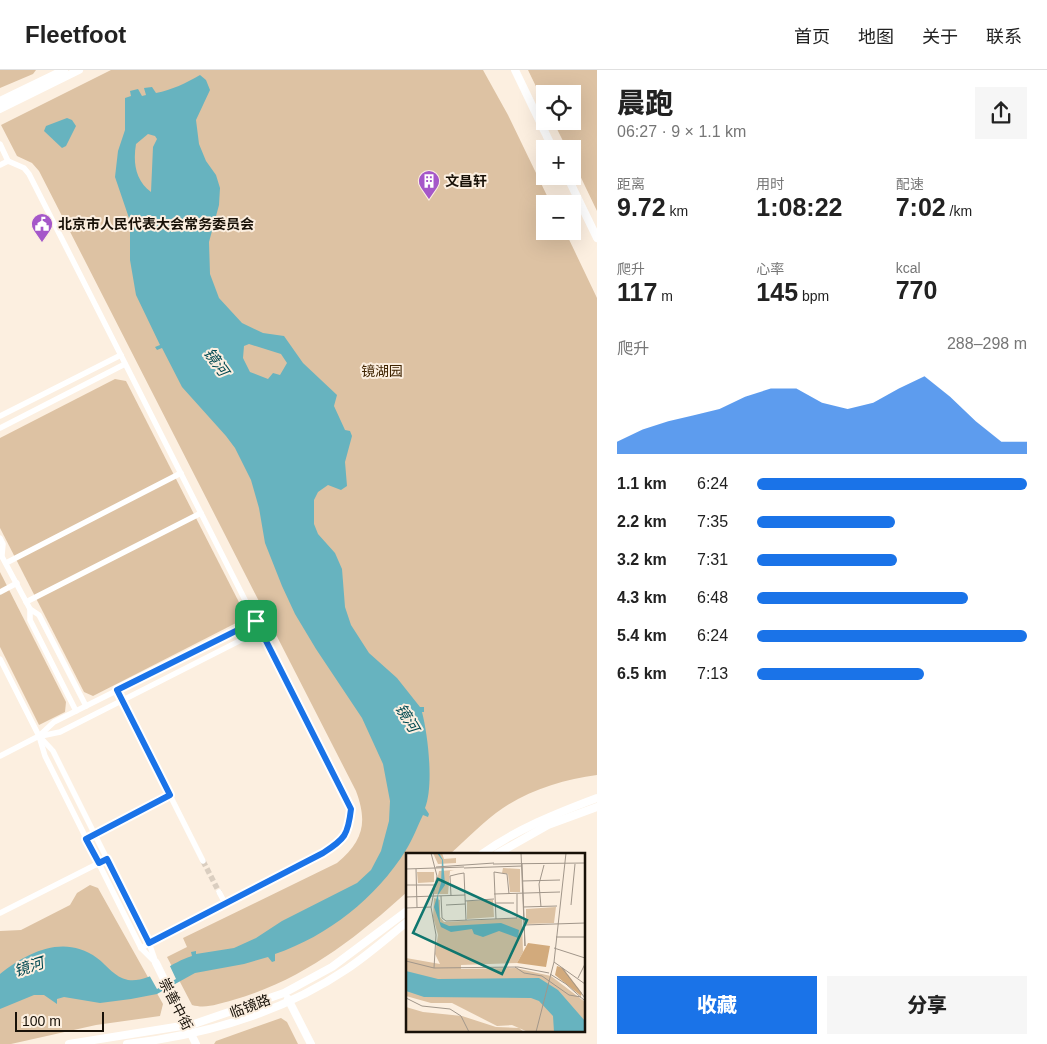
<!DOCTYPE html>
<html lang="zh">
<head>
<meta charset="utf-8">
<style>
	body { margin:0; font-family:Arial,"Noto Sans SC",sans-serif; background:#f6f6f6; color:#222; height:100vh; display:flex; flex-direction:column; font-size:19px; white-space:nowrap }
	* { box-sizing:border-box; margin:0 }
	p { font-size:16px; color:#767676 }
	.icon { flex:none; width:28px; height:28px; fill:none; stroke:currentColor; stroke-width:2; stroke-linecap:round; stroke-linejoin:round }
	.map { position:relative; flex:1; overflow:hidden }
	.side { display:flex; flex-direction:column; background:#fff; width:450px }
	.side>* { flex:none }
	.buttons { position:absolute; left:536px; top:15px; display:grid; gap:10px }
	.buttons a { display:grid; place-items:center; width:45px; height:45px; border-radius:0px; background:#fff; box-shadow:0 5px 20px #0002; font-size:25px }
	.scale { position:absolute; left:15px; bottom:12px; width:89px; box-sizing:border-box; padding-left:5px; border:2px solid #181108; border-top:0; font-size:14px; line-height:18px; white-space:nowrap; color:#181108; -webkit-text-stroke:4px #fcefe0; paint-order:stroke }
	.pin { position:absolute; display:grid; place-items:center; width:42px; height:42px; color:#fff; margin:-21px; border-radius:10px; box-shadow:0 2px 8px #0006 }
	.round { display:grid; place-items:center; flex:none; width:52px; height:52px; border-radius:0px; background:#f6f6f6 }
	.overview { display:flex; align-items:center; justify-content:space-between; height:85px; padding:0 20px }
	h1 { font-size:28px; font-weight:800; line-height:38px }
	.stats { display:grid; grid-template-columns:repeat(3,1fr); gap:8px; height:85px; padding:5px 20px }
	.stats div { display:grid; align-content:center }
	.stats b { font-size:25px; font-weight:800 }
	.stats small { font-size:14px; font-weight:400 }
	.stats p { font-size:14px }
	.chart { height:140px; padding:10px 20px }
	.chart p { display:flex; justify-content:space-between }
	.chart svg { width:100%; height:90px; margin-top:5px; fill:#1a73e8; opacity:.7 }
	.button { display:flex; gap:10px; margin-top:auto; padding:10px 20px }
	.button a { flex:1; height:58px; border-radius:0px; background:#1a73e8; color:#fff; font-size:20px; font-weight:800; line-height:58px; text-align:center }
	.button a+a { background:#f6f6f6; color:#222 }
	ul { padding:0 20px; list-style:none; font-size:16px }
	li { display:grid; grid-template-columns:80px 60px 1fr; align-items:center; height:38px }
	li i { height:12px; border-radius:6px; background:#1a73e8 }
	header { display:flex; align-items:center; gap:30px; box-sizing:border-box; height:70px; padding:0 25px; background:#fff; border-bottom:1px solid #e0e0e0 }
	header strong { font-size:24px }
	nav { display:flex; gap:28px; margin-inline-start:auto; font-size:18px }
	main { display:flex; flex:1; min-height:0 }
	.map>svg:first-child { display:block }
	.green { fill:#ddc2a3 }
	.water { fill:#67b3bf; fill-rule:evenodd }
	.pier { fill:#fcefe0 }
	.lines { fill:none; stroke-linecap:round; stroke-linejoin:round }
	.street-tunnel { stroke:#dacec0; stroke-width:5.5; stroke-dasharray:5.5 3; stroke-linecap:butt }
	.street { stroke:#fff; stroke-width:5.5 }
	.secondary { stroke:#fff; stroke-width:8 }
	.route-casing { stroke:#fff; stroke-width:10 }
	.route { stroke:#1a73e8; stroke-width:6 }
	.labels { text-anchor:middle; stroke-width:4; stroke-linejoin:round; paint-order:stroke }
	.poi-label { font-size:14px; font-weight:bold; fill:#181108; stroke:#fcefe0; text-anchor:start }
	.park-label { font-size:14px; fill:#3e2300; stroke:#fcefe0 }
	.street-label { font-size:14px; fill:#181108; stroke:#fcefe0 }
	.water-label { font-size:15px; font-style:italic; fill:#004951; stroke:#fcefe0 }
	.inset-road { fill:none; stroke:#a1968a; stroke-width:1 }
	.view { fill:#0f766e; fill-opacity:0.15; stroke:#0f766e; stroke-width:2.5 }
	.inset-edge { fill:none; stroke:#181108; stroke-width:2.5 }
</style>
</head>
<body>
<header>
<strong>Fleetfoot</strong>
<nav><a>首页</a><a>地图</a><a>关于</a><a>联系</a></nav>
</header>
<main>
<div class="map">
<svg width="597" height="974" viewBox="0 0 597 974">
	<rect width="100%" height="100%" fill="#fcefe0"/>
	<g class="green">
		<path d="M0,0H36L33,4L0,18Z"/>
		<path d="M111,0H483L508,45L551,134H545V161H565L597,228V705C565,709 530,720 503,738C484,751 467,769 450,784H407V822C355,869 301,911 233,930C218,934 206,939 192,935L167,887L187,877L183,868L337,793C363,771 368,753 356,721L39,101L32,93L17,86L1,55Z"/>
		<path d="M528,0H597V141L573,91L572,79H567L553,51H572V24H545V35Z"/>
		<path d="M115,309L126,311L244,542L240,551L93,626L84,622L0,458V368Z"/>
		<path d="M0,502L66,632L65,642L39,655L0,577Z"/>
		<path d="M90,815L98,818L163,934L160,946L96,955L11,974H0V861L21,860L70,835L77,823Z"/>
		<path d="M281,948L287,952L298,974H214L216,971Z"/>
	</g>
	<g class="water">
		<path d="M200,5L206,10L210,20L196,50L199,74L206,91L216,105L220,118L219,135L209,172L210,204L219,228L242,253L263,263L284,266L303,293L337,325L334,336L345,360L350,361L352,366L345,392L347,416L341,420L328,415L318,422L314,430V454L318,464L335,483L342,499L345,537L351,555L369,583L397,608L420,637H424V642H422C428,665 434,716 425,738L429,744L428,747L423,745C417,757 413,769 406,780C376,828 328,866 275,884V891L272,892L268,887L244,894L195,903L157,924L131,929L100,933L64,927L57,929V934L44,925H34L0,939V904C28,882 64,864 97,888C108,896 114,907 128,910C150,913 171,892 192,886L191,882L196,881V884L234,878L256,868L282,851L357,813L371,800L381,781L389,751L390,731L383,694L362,648L316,579L295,544L282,516L265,473L259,438L251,410L235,378L226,366L182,317L162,278L157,280L155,277L160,275L136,225L130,190V151L115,107L118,81L125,60V28L131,26L130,21L138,19L142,26L146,25L144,18L152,17L156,23C172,20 186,13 200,5ZM148,64L155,66L157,69L153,77L151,122C135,110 133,92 136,74ZM249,274L281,284L287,293L280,305L273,303L268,309L250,302L243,288L244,276Z"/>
		<path d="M67,48L72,50L76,56L66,76L62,78L44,61L46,56Z"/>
	</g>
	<path class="pier" d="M169,894L176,909L157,919L148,903Z"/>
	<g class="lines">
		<path class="street-tunnel" d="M203,791L219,822"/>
		<g class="street">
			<path d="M0,74L8,91"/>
			<path d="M0,95L8,91L24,98L29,104L351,739C348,765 345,769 323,783L141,878"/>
			<path d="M0,346L121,285"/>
			<path d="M0,358L125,294"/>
			<path d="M0,468L3,474L2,485"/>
			<path d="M0,483L30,539V550L76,641"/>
			<path d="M6,493L181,403"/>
			<path d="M0,522L17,513"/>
			<path d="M26,532L201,443"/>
			<path d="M30,539L39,545L86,636"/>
			<path d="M0,589L39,666L45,686L141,878L156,893"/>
			<path d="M117,620L203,791"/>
			<path d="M41,666L60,662L261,560"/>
			<path d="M41,668L53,681L149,873L156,893"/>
			<path d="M0,686L39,666L54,652L256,551"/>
			<path d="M87,769L170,725"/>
			<path d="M219,822L225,833"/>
			<path d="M0,843L107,789"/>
		</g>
		<g class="secondary">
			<path d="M515,0L553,79"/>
			<path d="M0,31L64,0"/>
			<path d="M0,39L79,0"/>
			<path d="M567,106L597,168"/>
			<path d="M482,784C517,759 557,743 597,728"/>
			<path d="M497,784L548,755L597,737"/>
			<path d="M156,893L196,974"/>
			<path d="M288,929L311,974"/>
			<path d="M69,974L194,954L284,923L332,897L407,841"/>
			<path d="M127,974C204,965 282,943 347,899C368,885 387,868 407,852"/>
		</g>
	</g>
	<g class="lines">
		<g class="route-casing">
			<path id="route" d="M256,551L351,739C348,765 345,769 323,783L149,873L107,789L99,793L86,769L170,725L117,620Z"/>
		</g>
		<use href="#route" class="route"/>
	</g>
	<defs>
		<g id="building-pin" transform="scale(1.125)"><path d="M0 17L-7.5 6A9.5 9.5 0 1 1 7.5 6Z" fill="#a557c9" stroke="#fcefe0"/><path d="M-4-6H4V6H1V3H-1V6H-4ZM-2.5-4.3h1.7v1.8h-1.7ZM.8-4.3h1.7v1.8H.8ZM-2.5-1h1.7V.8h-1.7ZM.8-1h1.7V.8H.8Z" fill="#fff"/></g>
		<g id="civic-pin" transform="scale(1.125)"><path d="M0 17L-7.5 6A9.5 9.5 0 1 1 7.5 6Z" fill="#a557c9" stroke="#fcefe0"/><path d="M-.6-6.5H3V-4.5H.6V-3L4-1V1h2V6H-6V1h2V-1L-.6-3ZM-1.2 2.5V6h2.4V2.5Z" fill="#fff"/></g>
	</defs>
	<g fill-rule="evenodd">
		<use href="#building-pin" x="429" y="111"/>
		<use href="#civic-pin" x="42" y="154"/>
	</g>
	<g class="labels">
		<g class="poi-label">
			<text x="445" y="116">文昌轩</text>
			<text x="58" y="159">北京市人民代表大会常务委员会</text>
		</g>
		<g class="park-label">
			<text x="382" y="306">镜湖园</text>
		</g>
		<g class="street-label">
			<text transform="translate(176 934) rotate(63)" y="5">崇善中街</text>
			<text transform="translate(250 936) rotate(-20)" y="5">临镜路</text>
		</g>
		<g class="water-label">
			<text transform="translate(216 292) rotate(54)" y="5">镜河</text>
			<text transform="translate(407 648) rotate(59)" y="5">镜河</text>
			<text transform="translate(29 897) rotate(-18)" y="5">镜河</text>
		</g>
	</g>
	<g transform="translate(406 783)">
		<rect width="179" height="179" fill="#fcefe0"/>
		<path d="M27,0H36L38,6L50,5V10L32,11ZM97,15L114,16V39H104L102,21L96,20ZM48,17L44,18L42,41H28L33,18ZM11,19H28V29L12,30ZM28,45L34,47V64L38,69L116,65L117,99L111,110L55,112V116L109,115L145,123L179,149V179H122L106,172L91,173L46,150H25L0,143V105L34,111L29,101L32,82L27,64ZM61,48L87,47L88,64L61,66ZM150,54L148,70L120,71V56ZM0,154L17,159L56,163L90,174L113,175L118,179H0Z" fill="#ddc2a3"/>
		<path d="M122,90L144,93L140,114L111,110ZM151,113L157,115L176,140L175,143L149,122Z" fill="#d2aa7c"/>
		<path d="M31,0H33L37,7L39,32L32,42L34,69L43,73L95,70L113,77L112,85L93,78L77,84L68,81L66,76L45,79L35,74L28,54L35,30L36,7ZM0,118L32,126L133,125L152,137L179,168V179H148L147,163L133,148L125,145L18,144L0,138Z" fill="#67b3bf"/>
		<path class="inset-road" d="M25,0L31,23L25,54L30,82L28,115M115,0L119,93L116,10M87,11L179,10M30,14L88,10M58,15L116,13M0,16L58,14M10,16L11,54M52,21L58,20L60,67M116,28L154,27M0,32H29M88,41L154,39M35,43L36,65L40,68L111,65V41M45,43L44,23L52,21M0,44L59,42M59,48L88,46M89,50H108M40,52L59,51M165,52L169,11M117,54L151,53M135,54L133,31L138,12M0,55L25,54M90,66L88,19L101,21L103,41M118,72L179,70M150,84H179M148,95L179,105M0,108L28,115L112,114L143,120M148,109L179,131M109,114L118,120L136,123L163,142L175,144M156,115L179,145M144,121L160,131L179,148M172,125L179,111M0,145L16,153L44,156L55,163L63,179M130,179L148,109L160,0"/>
		<path class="view" d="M32,26L121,67L96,121L7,80Z"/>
		<rect width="179" height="179" class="inset-edge"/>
	</g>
</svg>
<div class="buttons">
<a><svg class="icon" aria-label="locate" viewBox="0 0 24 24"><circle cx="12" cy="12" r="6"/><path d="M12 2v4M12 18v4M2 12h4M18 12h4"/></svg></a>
<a>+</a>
<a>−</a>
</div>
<div class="scale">100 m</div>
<div class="pin" style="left:256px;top:551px;background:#1e9e55"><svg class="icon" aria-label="arrive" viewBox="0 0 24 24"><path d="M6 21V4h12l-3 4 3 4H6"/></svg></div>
</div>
<section class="side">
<div class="overview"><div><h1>晨跑</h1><p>06:27 · 9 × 1.1 km</p></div><a class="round"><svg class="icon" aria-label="share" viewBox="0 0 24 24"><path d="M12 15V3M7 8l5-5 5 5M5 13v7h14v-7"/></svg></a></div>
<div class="stats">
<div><p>距离</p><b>9.72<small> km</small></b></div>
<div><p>用时</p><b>1:08:22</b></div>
<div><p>配速</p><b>7:02<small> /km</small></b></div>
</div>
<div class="stats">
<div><p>爬升</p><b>117<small> m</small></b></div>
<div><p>心率</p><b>145<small> bpm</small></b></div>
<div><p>kcal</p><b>770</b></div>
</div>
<div class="chart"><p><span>爬升</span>288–298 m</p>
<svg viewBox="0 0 160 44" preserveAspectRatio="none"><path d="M0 44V38L10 32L20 28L30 25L40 22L50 16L60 12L70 12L80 19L90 22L100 19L110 12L120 6L130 16L140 28L150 38L160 38V44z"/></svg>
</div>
<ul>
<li><b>1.1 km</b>6:24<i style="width:100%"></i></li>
<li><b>2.2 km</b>7:35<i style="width:51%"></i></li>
<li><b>3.2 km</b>7:31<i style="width:52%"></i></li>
<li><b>4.3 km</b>6:48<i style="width:78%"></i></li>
<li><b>5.4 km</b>6:24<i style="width:100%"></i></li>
<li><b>6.5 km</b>7:13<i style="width:62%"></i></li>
</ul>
<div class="button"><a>收藏</a><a>分享</a></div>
</section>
</main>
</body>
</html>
